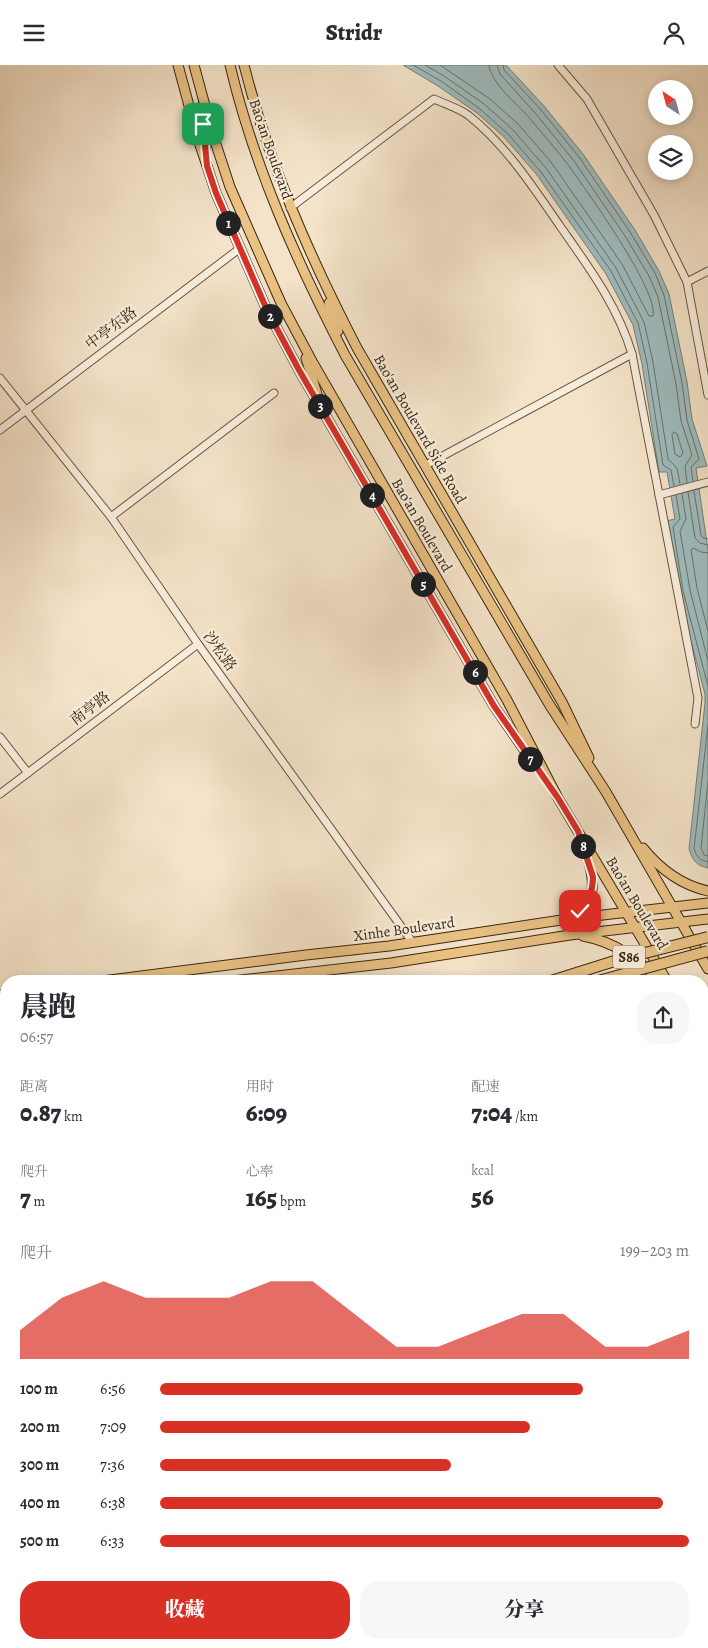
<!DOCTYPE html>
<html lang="zh">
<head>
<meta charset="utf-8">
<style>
	body { margin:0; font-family:Alegreya,"Noto Serif SC",serif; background:#f7f7f7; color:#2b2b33; height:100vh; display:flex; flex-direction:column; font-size:19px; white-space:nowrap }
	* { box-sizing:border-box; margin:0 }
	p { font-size:16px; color:#7c7c81 }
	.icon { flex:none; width:28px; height:28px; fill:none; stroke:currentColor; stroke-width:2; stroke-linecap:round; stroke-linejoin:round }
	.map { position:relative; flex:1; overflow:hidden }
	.drawer { position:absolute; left:0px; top:910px; width:709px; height:674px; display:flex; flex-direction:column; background:#fff; border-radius:20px 20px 0 0; box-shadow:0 2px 8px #0003 }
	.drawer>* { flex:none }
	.needle { width:32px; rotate:324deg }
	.fabs { position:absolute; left:648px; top:15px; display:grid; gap:10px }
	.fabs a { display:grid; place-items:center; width:45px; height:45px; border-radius:50%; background:#fff; box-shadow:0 2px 8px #0003; font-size:25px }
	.pin { position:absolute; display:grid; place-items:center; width:42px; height:42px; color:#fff; margin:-21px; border-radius:10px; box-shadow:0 2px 8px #0006 }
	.km { position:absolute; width:25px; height:25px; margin:-12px; border-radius:50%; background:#222; color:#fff; font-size:14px; line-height:25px; text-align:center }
	.round { display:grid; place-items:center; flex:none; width:52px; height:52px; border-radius:20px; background:#f7f7f7 }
	.headline { display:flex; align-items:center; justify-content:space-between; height:85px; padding:0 20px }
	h1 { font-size:28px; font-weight:800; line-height:38px }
	.stats { display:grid; grid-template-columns:repeat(3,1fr); gap:8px; height:85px; padding:5px 20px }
	.stats div { display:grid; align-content:center }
	.stats b { font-size:25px; font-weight:800 }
	.stats small { font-size:14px; font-weight:400 }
	.stats p { font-size:14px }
	.chart { height:140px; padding:10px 20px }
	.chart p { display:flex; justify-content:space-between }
	.chart svg { width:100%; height:90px; margin-top:5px; fill:#d93025; opacity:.7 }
	.action { display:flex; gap:10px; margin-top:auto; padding:10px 20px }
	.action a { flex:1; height:58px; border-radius:20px; background:#d93025; color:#fff; font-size:20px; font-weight:800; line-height:58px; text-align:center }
	.action a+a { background:#f7f7f7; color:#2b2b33 }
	ul { padding:0 20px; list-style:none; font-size:16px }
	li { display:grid; grid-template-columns:80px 60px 1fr; align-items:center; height:38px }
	li i { height:12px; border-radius:6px; background:#d93025 }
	header { display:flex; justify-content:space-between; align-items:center; height:65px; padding:0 20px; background:#fff; font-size:22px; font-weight:800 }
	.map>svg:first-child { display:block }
	.green { fill:#c1c293; stroke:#7d7450 }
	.water { fill:#9fbcbf; stroke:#768078 }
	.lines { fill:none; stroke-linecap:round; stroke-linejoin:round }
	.shore { stroke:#6c7266; stroke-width:1 }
	.minor-casing { stroke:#68563d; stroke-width:9 }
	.major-casing { stroke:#39270e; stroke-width:11 }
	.highway-casing { stroke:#39270e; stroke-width:12 }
	.minor { stroke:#f8eddc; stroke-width:7 }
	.major { stroke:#eac284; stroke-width:9 }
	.highway { stroke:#eac284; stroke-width:10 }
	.highway-bridge-casing { stroke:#39270e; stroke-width:12; stroke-linecap:butt }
	.highway-bridge { stroke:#eac284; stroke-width:10 }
	.route-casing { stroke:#fff; stroke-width:10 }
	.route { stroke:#d93025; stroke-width:6 }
	.labels { text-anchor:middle; stroke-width:4.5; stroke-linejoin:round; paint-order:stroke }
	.shield { fill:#f8eddc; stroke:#72624c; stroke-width:1 }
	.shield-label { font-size:14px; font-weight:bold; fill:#39270e }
	.street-label { font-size:15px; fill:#39270e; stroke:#f8eddc }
</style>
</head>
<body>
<header><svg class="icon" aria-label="menu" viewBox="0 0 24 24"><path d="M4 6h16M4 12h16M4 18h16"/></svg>Stridr<svg class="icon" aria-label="person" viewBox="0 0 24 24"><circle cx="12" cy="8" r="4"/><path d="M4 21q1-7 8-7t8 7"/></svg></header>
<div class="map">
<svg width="708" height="1583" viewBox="0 0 708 1583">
	<rect width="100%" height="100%" fill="#f4e3c9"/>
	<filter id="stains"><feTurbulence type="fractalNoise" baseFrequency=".004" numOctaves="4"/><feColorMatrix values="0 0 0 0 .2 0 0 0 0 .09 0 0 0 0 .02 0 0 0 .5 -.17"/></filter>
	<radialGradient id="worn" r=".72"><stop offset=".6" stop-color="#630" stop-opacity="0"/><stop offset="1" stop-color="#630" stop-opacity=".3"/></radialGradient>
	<path class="green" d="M702,1388L708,1391V1464H703Z"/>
	<g class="water">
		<path d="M403,0H506L544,41L583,89L635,165L659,206L669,229L687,317L692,354L707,401L696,403L708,485V803C696,800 693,796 689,784L705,638V629L678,527L666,456L675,454L667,407H659L642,299L633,260L606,209L537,110L504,72L477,48L438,21Z"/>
		<path d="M6,1275V1310L0,1312V1277Z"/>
		<path d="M703,1350L708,1353V1391L703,1388Z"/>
		<path d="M621,1578H689L693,1583H626Z"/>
	</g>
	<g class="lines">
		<g class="shore">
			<path d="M413,0L441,16L480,44L508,69L541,107L611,206L638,258L647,298L663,400L671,405L674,421"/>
			<path d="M425,0L444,11L484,39L512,64L546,103L616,203L644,257L653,297L668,394L677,403L680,419"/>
			<path d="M440,0L490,34L518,59L551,97L622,199L649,251H653C659,226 586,125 569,101C557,85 544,71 532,56C521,42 490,18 489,0"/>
			<path d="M497,0L500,9L536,49L574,96L625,171L649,211L658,232L676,319L681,356L692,390L685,401L687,418"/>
			<path d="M503,0L504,5L541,45L579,92L630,167L655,208L664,230L682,318L687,355L699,394L691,402L693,416"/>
			<path d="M674,367L677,369L683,388L680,392L675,389L672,370Z"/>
			<path d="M694,426L701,470L703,473L708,474"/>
			<path d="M688,427L695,473L700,478L708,480"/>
			<path d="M682,429L686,454L680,466L690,525L708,596"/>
			<path d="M676,430L680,454L673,462L683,526L708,621"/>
			<path d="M708,488L701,487L693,483L691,485L697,523L708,566"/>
			<path d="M708,660L694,784C697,792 699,795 708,797"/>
			<path d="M708,717L701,783L704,790L708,791"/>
		</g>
		<g class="minor-casing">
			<g id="minor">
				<path d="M558,0L587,34L654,150L687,217L708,330"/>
				<path d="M290,143L434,34C445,39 458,43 468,50C506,80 533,122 560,161C588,201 618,241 632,289L698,633L695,659"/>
				<path d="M687,217L708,206"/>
				<path d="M0,313L111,452L198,579L413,878"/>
				<path d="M0,365L239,184"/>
				<path d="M426,400L632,289"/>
				<path d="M659,430L708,417"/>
				<path d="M111,452L274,328"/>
				<path d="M0,672L28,708"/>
				<path d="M0,729L198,579"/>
				<path d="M0,965L6,974"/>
				<path d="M0,1269L6,1267"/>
				<path d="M282,1578L286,1583"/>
				<path d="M481,1578L486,1583"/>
				<path d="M494,1578L498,1583"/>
			</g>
		</g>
		<g class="major-casing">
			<g id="major">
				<path d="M178,0L198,74L216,128L267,245L299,305L494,641L536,702"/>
				<path d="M194,0L213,70L230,122L281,238L313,298L507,635L558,733L667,916"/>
				<path d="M230,0C254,102 297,197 345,290L549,639L606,727L708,904"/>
				<path d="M244,0C269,100 310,192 357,283L562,637L589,693"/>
				<path d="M201,42L205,84"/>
				<path d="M329,238L338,266"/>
				<path d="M306,293L317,329"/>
				<path d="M643,783C660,804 681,820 708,826"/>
				<path d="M571,852C600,836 594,811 585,785"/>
				<path d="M583,871C615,877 637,893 660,916"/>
				<path d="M102,916L306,890L389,881L568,854L708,838"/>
				<path d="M232,916L391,898L570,870L708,854"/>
				<path d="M0,930L6,929"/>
				<path d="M0,947L6,946"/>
				<path d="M702,976L708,985"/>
				<path d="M702,990L708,1003"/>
				<path d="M702,1474H708"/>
				<path d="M702,1502H708"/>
				<path d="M343,1583L355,1578"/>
				<path d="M368,1583L380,1578"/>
			</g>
		</g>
		<g class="highway-casing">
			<g id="highway">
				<path d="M0,1240L6,1234"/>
				<path d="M0,1259L6,1253"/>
			</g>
		</g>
		<use href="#minor" class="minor"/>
		<use href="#major" class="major"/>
		<use href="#highway" class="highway"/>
		<g class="highway-bridge-casing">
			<g id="highway-bridge">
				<path d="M551,916L621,894L708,872"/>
				<path d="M598,916L708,886"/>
			</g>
		</g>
		<use href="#highway-bridge" class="highway-bridge"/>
	</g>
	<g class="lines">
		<g class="route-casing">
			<path id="route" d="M203,59L207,101L216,128L267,245L299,305L494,641L558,733L578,766L593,812C593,826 589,836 580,846"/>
		</g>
		<use href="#route" class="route"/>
	</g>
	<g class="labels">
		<rect class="shield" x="613" y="880.5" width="32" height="23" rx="4"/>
		<g class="shield-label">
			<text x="629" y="897">S86</text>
		</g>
		<g class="street-label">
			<text transform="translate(271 84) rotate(71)" y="5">Bao'an Boulevard</text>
			<text transform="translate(111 263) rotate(-37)" y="5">中亭东路</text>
			<text transform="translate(420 364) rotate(60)" y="5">Bao'an Boulevard Side Road</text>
			<text transform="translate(422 460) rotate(60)" y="5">Bao'an Boulevard</text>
			<text transform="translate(220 586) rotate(54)" y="5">沙松路</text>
			<text transform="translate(90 643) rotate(-37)" y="5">南亭路</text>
			<text transform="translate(637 838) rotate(59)" y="5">Bao'an Boulevard</text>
			<text transform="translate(404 864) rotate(-8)" y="5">Xinhe Boulevard</text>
		</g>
	</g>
	<rect width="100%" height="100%" filter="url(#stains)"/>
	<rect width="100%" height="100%" fill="url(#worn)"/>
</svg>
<div class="fabs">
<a><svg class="needle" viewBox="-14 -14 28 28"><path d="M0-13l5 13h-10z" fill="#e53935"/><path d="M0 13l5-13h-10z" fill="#7c7c81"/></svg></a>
<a><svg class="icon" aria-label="layers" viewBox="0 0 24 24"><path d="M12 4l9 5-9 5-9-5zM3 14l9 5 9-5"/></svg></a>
</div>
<div class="pin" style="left:203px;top:59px;background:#1e9e55"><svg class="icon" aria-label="arrive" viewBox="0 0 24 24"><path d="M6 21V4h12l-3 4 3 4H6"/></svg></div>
<div class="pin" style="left:580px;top:846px;background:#d93025"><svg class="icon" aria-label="check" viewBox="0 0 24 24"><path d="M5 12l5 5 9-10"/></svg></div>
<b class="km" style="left:228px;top:158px">1</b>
<b class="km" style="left:270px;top:251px">2</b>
<b class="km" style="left:320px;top:341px">3</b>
<b class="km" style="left:372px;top:430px">4</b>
<b class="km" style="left:423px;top:519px">5</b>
<b class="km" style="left:475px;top:607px">6</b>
<b class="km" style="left:530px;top:694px">7</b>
<b class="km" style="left:583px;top:781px">8</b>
<section class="drawer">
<div class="headline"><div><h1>晨跑</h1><p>06:57</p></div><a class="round"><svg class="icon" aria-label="share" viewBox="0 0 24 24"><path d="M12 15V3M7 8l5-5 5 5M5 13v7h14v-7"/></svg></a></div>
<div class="stats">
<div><p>距离</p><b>0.87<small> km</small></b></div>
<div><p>用时</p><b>6:09</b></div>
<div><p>配速</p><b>7:04<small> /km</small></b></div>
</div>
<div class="stats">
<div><p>爬升</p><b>7<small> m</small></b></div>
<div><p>心率</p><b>165<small> bpm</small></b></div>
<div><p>kcal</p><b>56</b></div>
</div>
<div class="chart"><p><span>爬升</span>199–203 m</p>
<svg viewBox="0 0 160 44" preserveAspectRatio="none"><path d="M0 44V30L10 14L20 6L30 14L40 14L50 14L60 6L70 6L80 22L90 38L100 38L110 30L120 22L130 22L140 38L150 38L160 30V44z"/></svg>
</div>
<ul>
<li><b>100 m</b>6:56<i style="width:80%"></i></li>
<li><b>200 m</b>7:09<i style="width:70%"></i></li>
<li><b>300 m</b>7:36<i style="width:55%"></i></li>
<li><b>400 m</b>6:38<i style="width:95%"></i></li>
<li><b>500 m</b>6:33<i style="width:100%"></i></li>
</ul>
<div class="action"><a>收藏</a><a>分享</a></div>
</section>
</div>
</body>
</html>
